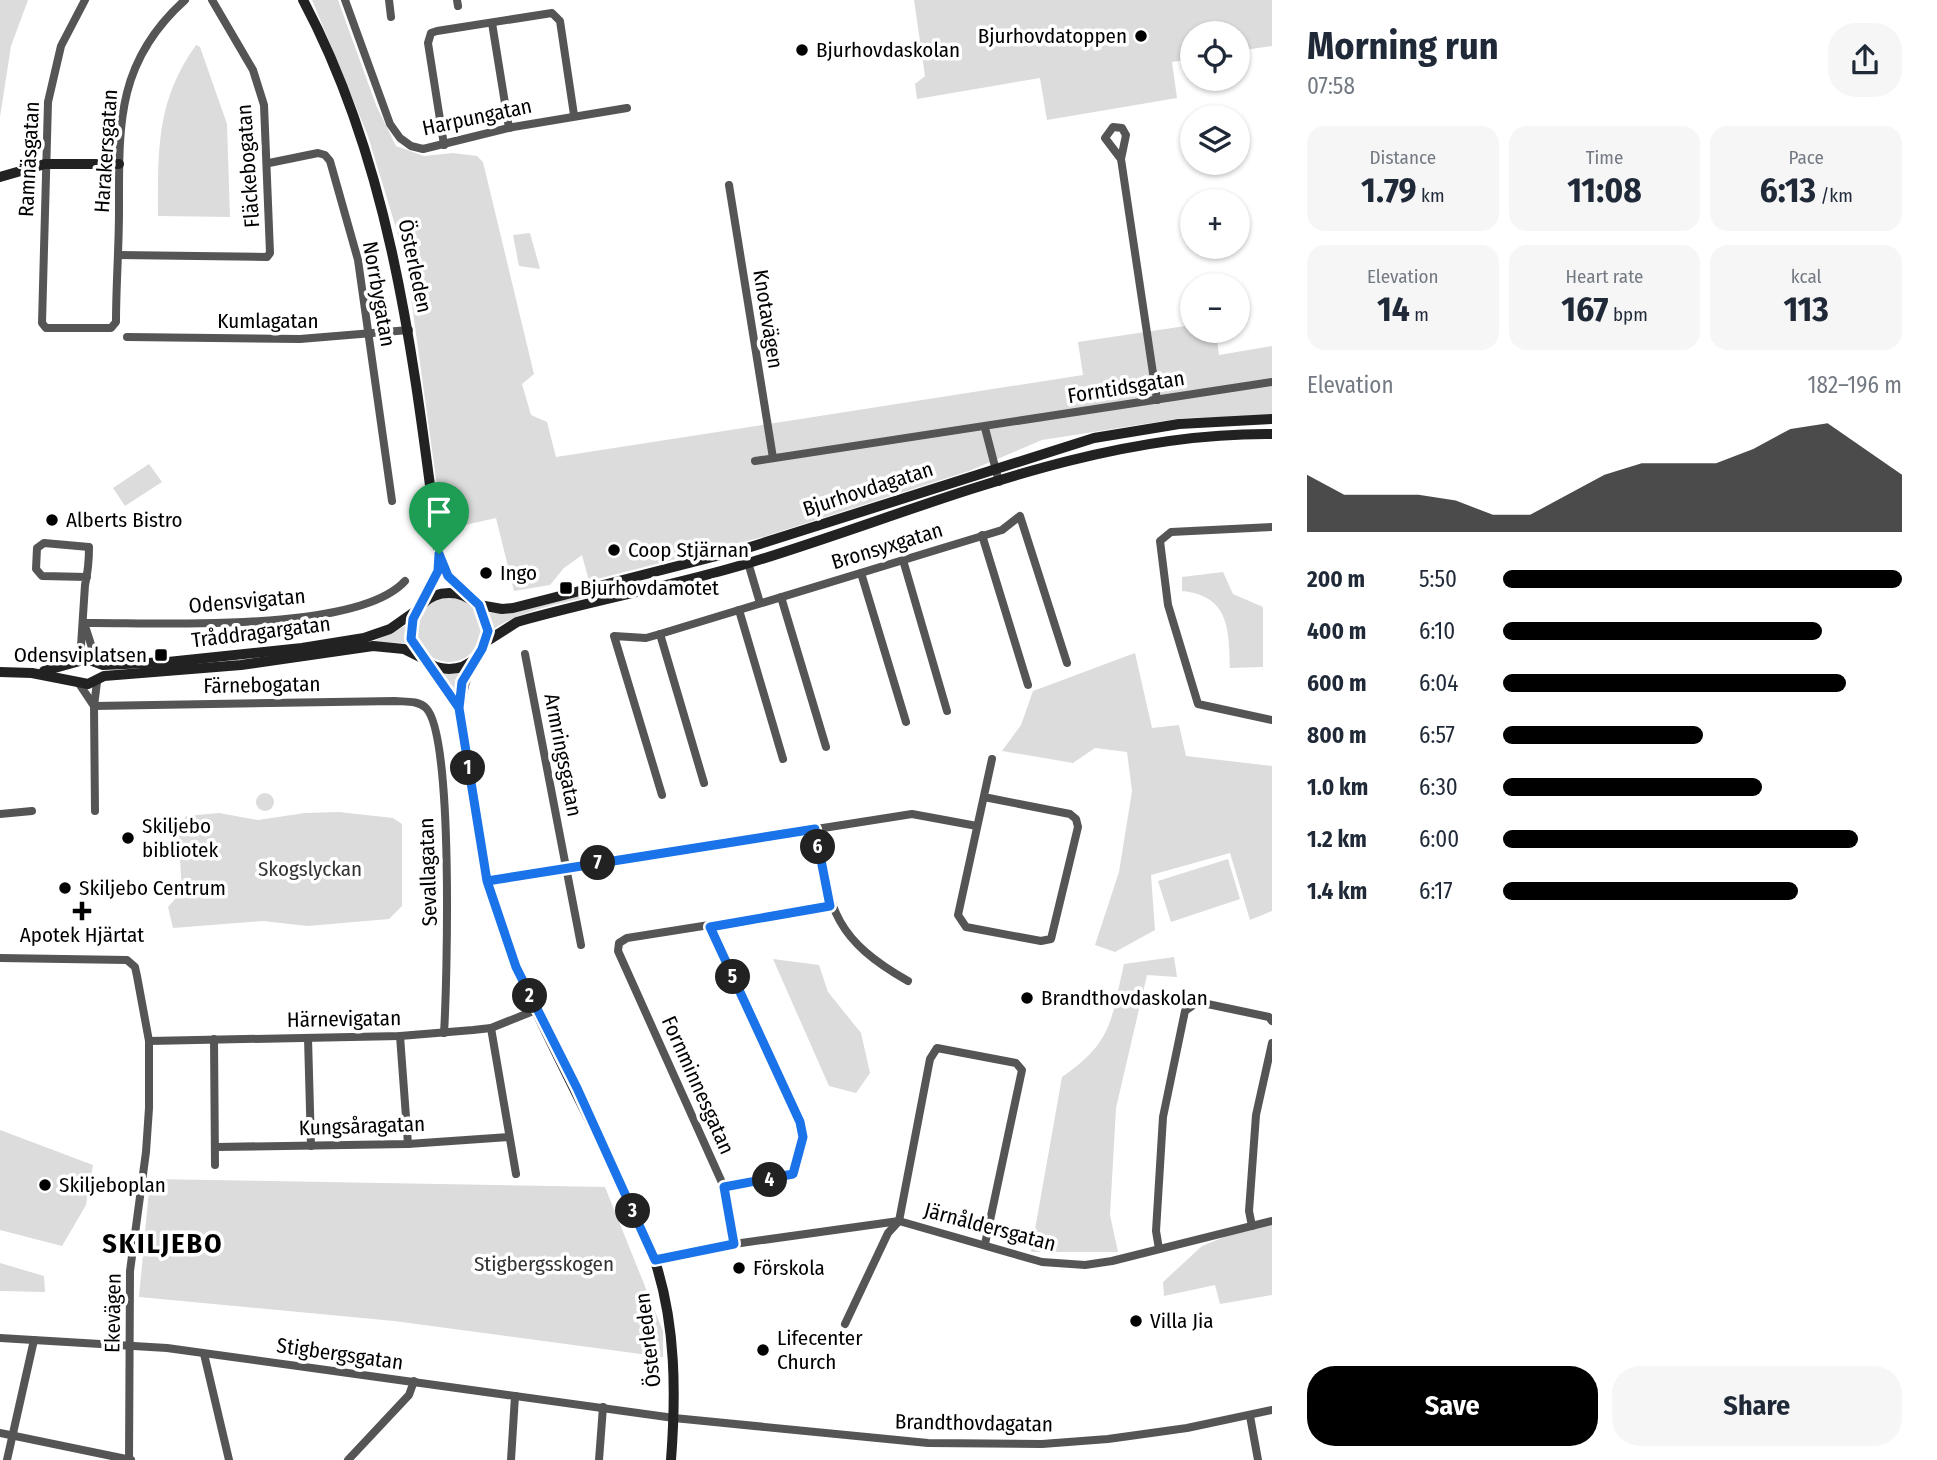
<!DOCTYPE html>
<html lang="en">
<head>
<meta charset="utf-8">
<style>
	body { margin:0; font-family:"Fira Sans Condensed",sans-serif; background:#f6f6f7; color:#1f2937; height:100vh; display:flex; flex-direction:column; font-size:26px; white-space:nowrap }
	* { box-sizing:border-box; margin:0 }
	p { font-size:23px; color:#747a83 }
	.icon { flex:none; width:38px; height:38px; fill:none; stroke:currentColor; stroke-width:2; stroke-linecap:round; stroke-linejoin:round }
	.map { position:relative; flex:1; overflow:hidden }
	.details { display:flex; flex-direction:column; background:#fff; width:665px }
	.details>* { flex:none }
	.buttons { position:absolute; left:1180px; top:21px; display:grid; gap:14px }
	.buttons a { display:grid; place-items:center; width:70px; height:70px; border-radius:50%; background:#fff; box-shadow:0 2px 5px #0004; font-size:35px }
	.pin { position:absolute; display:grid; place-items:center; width:60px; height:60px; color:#fff; margin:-72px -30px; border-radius:50% 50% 50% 0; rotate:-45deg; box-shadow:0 0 7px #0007 }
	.pin .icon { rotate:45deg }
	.km { position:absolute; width:35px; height:35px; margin:-18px; border-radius:50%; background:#222; color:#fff; font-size:19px; line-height:35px; text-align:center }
	.round { display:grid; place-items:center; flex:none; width:74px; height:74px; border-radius:28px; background:#f6f6f7 }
	.headline { display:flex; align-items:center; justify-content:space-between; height:119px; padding:0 35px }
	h1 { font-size:38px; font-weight:700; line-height:52px }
	.figures { display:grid; grid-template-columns:repeat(3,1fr); gap:10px; height:119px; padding:7px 35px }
	.figures div { display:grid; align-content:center; border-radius:18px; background:#f6f6f7; text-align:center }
	.figures b { font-size:35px; font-weight:700 }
	.figures small { font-size:19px; font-weight:400 }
	.figures p { font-size:19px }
	.chart { height:196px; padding:14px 35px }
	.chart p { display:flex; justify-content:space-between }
	.chart svg { width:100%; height:126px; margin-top:7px; fill:#000; opacity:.7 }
	.button { display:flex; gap:14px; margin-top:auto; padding:14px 35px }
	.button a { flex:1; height:80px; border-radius:28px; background:#000; color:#fff; font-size:28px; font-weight:700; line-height:80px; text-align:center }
	.button a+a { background:#f6f6f7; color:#1f2937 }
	ul { padding:0 35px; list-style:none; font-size:23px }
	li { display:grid; grid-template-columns:112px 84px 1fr; align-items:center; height:52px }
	li i { height:18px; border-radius:9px; background:#000 }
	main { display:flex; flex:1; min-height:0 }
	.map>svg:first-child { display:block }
	.green { fill:#dcdcdc }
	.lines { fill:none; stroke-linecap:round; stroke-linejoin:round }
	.street { stroke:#555; stroke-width:8 }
	.secondary { stroke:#222; stroke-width:10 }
	.route-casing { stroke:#fff; stroke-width:14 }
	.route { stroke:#1a73e8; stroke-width:9 }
	.poi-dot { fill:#000; stroke:#fff; stroke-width:2.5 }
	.labels { text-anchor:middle; stroke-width:7; stroke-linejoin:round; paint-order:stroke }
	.poi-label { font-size:21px; fill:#000; stroke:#fff; text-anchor:start }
	.street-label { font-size:21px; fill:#000; stroke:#fff }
	.park-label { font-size:21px; fill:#333; stroke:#fff }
	.district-label { font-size:28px; font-weight:bold; letter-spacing:2px; fill:#000; stroke:#fff }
</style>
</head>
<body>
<main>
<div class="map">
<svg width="1272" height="1460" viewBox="0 0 1272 1460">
	<rect width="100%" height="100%" fill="#fff"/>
	<g class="green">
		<path d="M0,0H28L11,46L0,117V158Z"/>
		<path d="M312,0H338L376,105L396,146L424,156L453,153L477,156L483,162L534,374L522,384L531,415L547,422L556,457L1083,375L1078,342L1192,325V331H1216L1219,355L1272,346V416L1183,418L1042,440L969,471L763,537L589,581L582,555L564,568L550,585L514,591L496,518L443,530L406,261L368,136Z"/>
		<path d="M914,0H1272V46L1237,51V33H1192V59L1172,62L1177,98L1047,120L1040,78L917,99L915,84L925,76Z"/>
		<path d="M196,45L200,47L227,124L230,217L158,216C158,150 156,101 196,45Z"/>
		<path d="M530,233L540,269L519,266L513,235Z"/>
		<path d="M149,464L162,482L125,506L113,488Z"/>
		<path d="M1223,572L1233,594L1263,607V667L1230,668C1229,628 1229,596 1182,591V577Z"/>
		<path d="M632,583C587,602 534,602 492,630L489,613H500Z"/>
		<circle cx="449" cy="630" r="32"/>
		<path d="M405,626L408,643L372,642Z"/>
		<path d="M1135,653L1152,728L1179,725L1186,756L1272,766V911L1250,920L1230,853L1151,875L1155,930L1115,952L1095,945L1119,872L1132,791L1127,752L1095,748L1073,763L1002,751L1021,725L1033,691Z"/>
		<path d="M463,670L455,690L442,672Z"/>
		<circle cx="265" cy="802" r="9"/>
		<path d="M339,812L393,818L402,824V906L389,919L308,926L263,921L173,928L168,907L182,891L178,829L186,816L219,813L258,820L305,813Z"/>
		<path d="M1228,859L1240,899L1171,922L1158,881Z"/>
		<path d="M1174,957L1177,977L1147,975L1116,1108L1110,1215L1118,1252H1031L1062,1077C1113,1042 1111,1020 1124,964Z"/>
		<path d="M773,959L819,965L828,992L861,1033L870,1073L856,1093L829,1086Z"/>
		<path d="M0,1130L93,1165L86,1205L62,1246L0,1230Z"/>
		<path d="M150,1179L605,1187L663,1331V1357L394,1321L139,1297Z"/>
		<path d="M1272,1222V1295L1220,1304L1215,1285L1164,1296L1163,1282L1202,1246L1249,1227Z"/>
		<path d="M0,1263L44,1276L45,1292L0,1291Z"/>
	</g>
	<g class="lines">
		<g class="street">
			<path d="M85,0L61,46L48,102L42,323L46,328H111L116,322C116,285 119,248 119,210C119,125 116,62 185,0"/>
			<path d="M345,0L390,124L400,138L411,146L423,149L513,127L627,108"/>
			<path d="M389,0L391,17"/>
			<path d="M457,0L458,6"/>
			<path d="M492,23L509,128"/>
			<path d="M444,145L428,43L431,33L437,31L552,13L560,21L574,115"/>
			<path d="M1121,159L1126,135L1122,128L1113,127L1105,138L1121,159L1157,400"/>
			<path d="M269,163L318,153L325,155L330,161L358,260L392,501"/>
			<path d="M729,185L773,458"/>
			<path d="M118,255L267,257L270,253L264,105L253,70L212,0"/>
			<path d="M127,337L300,339L409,330"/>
			<path d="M985,428L999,482"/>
			<path d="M755,461L1272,382"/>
			<path d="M1272,527L1171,532L1160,541L1168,605L1198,704L1272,720"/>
			<path d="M982,535L1028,685"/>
			<path d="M744,549L760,603"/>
			<path d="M903,560L947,711"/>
			<path d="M861,573L906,722"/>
			<path d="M781,597L826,747"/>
			<path d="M739,610L783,759"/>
			<path d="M84,623C156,622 357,634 405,581"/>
			<path d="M86,629L96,660"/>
			<path d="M660,634L704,783"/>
			<path d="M525,654L581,945"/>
			<path d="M80,661L85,585C88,572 89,560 89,547L44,543L37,548L36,569L42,576L87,577"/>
			<path d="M78,682L94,706"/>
			<path d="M94,706L395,701C405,702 418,700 426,708C454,735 447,985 444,1033"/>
			<path d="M662,795L614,636L646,638L660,634L1002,530L1020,516L1067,663"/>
			<path d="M984,797L1070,814L1076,819L1078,827L1051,939L1041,941L966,927L958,915L992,759"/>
			<path d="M95,811L94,706L97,682"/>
			<path d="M0,814L32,811"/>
			<path d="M815,829C830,910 833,938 908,981"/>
			<path d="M487,881L912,814L977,826"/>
			<path d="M710,927L800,1122L802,1137L793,1174L788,1178L724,1187"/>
			<path d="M0,958L127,960L135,967L137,976L149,1041V1108L146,1152L130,1271L129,1460"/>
			<path d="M491,1028L516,1174"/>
			<path d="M400,1036L408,1144"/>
			<path d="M308,1038L311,1146"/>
			<path d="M214,1039L215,1165"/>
			<path d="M149,1041L400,1036L473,1030L491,1028L536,1010"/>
			<path d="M216,1147L408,1144L509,1137"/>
			<path d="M1252,1226L1249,1211L1256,1115L1272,1043"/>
			<path d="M734,1244L724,1187L618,951L619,943L627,938L830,906"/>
			<path d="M1159,1249L1156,1231L1163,1117L1185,1011L1198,1002L1269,1017L1272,1021"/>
			<path d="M655,1260L734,1244L899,1221L1042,1262L1085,1265L1112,1261L1272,1221"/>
			<path d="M845,1324L888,1233L899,1221L930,1059L937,1048L1016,1063L1022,1070L985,1244"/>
			<path d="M0,1338L167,1348L674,1418L928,1443L1042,1444L1108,1439L1187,1428L1272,1410"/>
			<path d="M204,1354L229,1460"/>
			<path d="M1250,1416L1258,1460"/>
			<path d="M0,1433L131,1460"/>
			<path d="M7,1460L34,1340"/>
			<path d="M348,1460L409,1395L414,1381"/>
			<path d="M511,1460L515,1396"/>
			<path d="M599,1460L603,1407"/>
		</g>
		<g class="secondary">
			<path d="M303,0C394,171 414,365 439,554L438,571L424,603"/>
			<path d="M0,177L45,164H119"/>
			<path d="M441,559L448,576L467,597"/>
			<circle cx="449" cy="631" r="38"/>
			<path d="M479,605L502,609L513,608L744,549L1094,438L1179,424L1272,419"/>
			<path d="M484,643L517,622C594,600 673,586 749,563C920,511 1089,432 1272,434"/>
			<path d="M476,658C451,699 462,731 469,775C479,842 490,907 517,969C551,1047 592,1121 627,1198C636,1219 648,1240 655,1261C676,1325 676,1394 671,1460"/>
			<path d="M430,664L458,705"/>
			<path d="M44,671L87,659L103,665L168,662L302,648L364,638L390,629L417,610"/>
			<path d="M0,672L32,673L88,684L104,676L241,665L373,646L404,649L422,658"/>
		</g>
	</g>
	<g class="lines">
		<g class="route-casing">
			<path id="route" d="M439,554L438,571L413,619L411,639L459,708L487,881L516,967L577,1088L655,1260L734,1244L724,1187L793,1174L803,1137L800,1122L710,927L830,906L815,829L487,881L459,708L462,682L482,649L488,631L479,605L448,576L439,554"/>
		</g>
		<use href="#route" class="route"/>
	</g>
	<g class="poi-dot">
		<circle cx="1141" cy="36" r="7"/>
		<circle cx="802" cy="50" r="7"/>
		<circle cx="52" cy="520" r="7"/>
		<circle cx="614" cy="550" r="7"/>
		<circle cx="486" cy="573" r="7"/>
		<rect x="559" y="581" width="14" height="14" rx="3.5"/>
		<rect x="154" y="648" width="14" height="14" rx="3.5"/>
		<circle cx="128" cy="838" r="7"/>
		<circle cx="65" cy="888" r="7"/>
		<path d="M78.5 900.5h7v7h7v7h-7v7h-7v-7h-7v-7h7z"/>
		<circle cx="1027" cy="998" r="7"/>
		<circle cx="45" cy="1185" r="7"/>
		<circle cx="739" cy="1268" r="7"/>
		<circle cx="1136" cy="1321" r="7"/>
		<circle cx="763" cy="1350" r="7"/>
	</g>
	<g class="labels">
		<g class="poi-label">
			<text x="1127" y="43" text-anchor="end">Bjurhovdatoppen</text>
			<text x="816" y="57">Bjurhovdaskolan</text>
			<text x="66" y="527">Alberts Bistro</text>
			<text x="628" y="557">Coop Stjärnan</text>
			<text x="500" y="580">Ingo</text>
			<text x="580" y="595">Bjurhovdamotet</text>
			<text x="147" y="662" text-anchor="end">Odensviplatsen</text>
			<text x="142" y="833">Skiljebo<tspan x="142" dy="24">bibliotek</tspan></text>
			<text x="79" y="895">Skiljebo Centrum</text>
			<text x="82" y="942" text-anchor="middle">Apotek Hjärtat</text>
			<text x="1041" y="1005">Brandthovdaskolan</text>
			<text x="59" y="1192">Skiljeboplan</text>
			<text x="753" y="1275">Förskola</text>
			<text x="1150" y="1328">Villa Jia</text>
			<text x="777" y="1345">Lifecenter<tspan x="777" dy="24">Church</tspan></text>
		</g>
		<g class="street-label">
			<text transform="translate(477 117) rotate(-12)" y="7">Harpungatan</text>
			<text transform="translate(106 151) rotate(-86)" y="7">Harakersgatan</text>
			<text transform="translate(29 159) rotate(-87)" y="7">Ramnäsgatan</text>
			<text transform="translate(248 166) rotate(-94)" y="7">Fläckebogatan</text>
			<text transform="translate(415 266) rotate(78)" y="7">Österleden</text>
			<text transform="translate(379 294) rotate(80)" y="7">Norrbygatan</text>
			<text transform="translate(768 319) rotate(81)" y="7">Knotavägen</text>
			<text x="268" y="328">Kumlagatan</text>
			<text transform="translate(1126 387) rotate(-9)" y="7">Forntidsgatan</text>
			<text transform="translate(868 489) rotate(-18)" y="7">Bjurhovdagatan</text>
			<text transform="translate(887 546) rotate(-17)" y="7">Bronsyxgatan</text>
			<text transform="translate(247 601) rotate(-5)" y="7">Odensvigatan</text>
			<text transform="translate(261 632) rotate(-7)" y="7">Tråddragargatan</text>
			<text transform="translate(262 685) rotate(-1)" y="7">Färnebogatan</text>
			<text transform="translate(563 755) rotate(79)" y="7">Armringsgatan</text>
			<text transform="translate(428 872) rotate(-92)" y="7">Sevallagatan</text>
			<text transform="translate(344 1019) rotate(-1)" y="7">Härnevigatan</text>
			<text transform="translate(698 1085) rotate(66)" y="7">Fornminnesgatan</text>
			<text transform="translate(362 1126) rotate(-2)" y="7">Kungsåragatan</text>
			<text transform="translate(990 1227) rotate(15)" y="7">Järnåldersgatan</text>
			<text transform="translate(113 1313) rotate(-89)" y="7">Ekevägen</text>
			<text transform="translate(648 1340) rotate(-97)" y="7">Österleden</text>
			<text transform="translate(340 1354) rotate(8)" y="7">Stigbergsgatan</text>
			<text transform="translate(974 1423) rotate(1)" y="7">Brandthovdagatan</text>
		</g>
		<g class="park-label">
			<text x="310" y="876">Skogslyckan</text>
			<text x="544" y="1271">Stigbergsskogen</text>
		</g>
		<g class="district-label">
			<text x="163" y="1253">SKILJEBO</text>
		</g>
	</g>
</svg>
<div class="buttons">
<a><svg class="icon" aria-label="locate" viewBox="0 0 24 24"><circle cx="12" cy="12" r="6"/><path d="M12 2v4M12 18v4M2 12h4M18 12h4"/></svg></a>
<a><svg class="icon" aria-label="layers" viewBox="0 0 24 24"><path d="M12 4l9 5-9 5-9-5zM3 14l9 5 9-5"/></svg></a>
<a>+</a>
<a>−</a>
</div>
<div class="pin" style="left:439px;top:554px;background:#1e9e55"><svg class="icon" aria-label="arrive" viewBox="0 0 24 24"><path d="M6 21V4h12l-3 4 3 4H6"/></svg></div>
<b class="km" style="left:468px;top:768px">1</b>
<b class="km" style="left:530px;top:996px">2</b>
<b class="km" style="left:633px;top:1211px">3</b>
<b class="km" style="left:770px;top:1180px">4</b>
<b class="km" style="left:733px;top:977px">5</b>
<b class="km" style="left:818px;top:847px">6</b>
<b class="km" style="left:598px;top:863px">7</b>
</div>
<section class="details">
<div class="headline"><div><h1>Morning run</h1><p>07:58</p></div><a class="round"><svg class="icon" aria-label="share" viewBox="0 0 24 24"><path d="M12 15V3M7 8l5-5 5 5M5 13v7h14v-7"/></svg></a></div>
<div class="figures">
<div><p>Distance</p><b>1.79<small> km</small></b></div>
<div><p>Time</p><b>11:08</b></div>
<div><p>Pace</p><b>6:13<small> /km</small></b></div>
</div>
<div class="figures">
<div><p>Elevation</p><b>14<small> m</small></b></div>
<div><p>Heart rate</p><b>167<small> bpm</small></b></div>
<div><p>kcal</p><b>113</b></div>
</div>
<div class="chart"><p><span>Elevation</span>182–196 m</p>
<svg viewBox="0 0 160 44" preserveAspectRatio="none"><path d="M0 44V24L10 31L20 31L30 31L40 33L50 38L60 38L70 31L80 24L90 20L100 20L110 20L120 15L130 8L140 6L150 15L160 24V44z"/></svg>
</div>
<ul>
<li><b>200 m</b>5:50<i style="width:100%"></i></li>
<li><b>400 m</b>6:10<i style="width:80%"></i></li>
<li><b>600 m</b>6:04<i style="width:86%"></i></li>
<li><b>800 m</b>6:57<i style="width:50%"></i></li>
<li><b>1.0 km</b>6:30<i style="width:65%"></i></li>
<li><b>1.2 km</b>6:00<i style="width:89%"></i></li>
<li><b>1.4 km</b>6:17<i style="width:74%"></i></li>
</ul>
<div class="button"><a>Save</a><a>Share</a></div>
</section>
</main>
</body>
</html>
